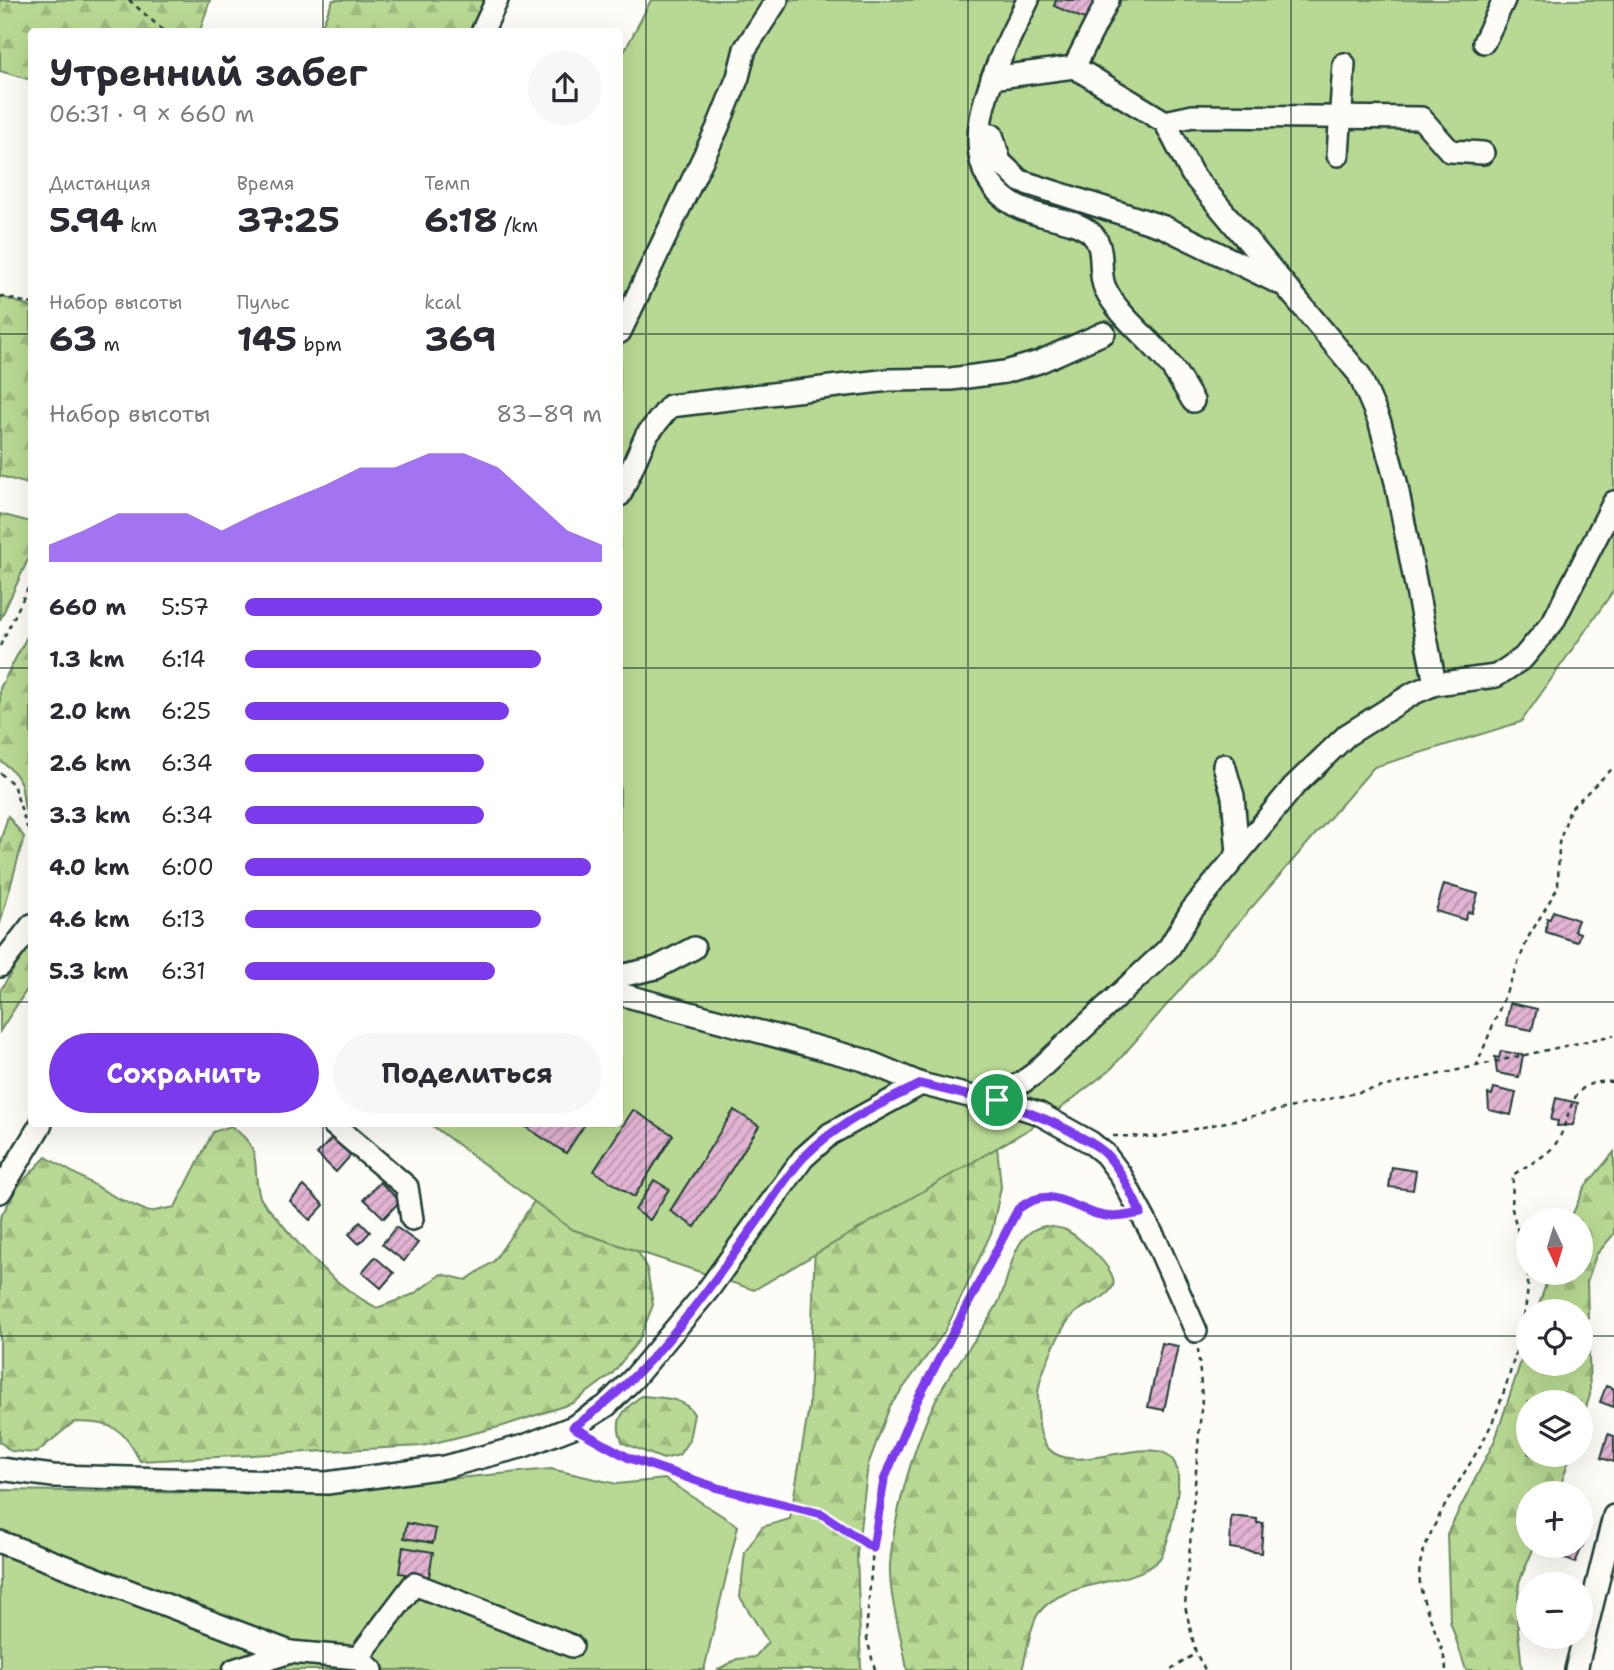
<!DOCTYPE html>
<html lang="ru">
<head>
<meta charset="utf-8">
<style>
	body { margin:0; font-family:"Shantell Sans",sans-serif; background:#f7f7f7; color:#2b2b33; height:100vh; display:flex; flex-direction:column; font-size:26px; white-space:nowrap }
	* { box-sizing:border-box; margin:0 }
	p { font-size:23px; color:#7c7c81 }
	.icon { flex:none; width:38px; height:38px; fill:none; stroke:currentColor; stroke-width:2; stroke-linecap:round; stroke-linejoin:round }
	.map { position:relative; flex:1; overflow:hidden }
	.details { position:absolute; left:28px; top:28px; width:595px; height:1099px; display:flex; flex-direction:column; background:#fff; border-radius:7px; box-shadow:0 7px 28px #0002 }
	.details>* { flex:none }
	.needle { width:46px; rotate:176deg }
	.fabs { position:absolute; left:1516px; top:1208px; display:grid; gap:14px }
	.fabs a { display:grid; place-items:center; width:77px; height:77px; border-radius:50%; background:#fff; box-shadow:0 7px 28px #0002; font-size:35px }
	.pin { position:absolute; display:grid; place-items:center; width:60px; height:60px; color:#fff; margin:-30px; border:4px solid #fff; border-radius:50%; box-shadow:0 2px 7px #0007 }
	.round { display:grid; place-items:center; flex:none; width:74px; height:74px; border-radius:37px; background:#f7f7f7 }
	.head { display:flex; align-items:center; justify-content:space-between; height:119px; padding:0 21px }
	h1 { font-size:38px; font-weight:700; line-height:52px }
	.figures { display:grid; grid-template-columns:repeat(3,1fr); gap:10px; height:119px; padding:7px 21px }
	.figures div { display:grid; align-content:center }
	.figures b { font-size:35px; font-weight:700 }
	.figures small { font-size:19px; font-weight:400 }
	.figures p { font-size:19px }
	.chart { height:196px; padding:14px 21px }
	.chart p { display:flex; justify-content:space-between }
	.chart svg { width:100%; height:126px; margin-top:7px; fill:#7c3aed; opacity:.7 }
	.action { display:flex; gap:14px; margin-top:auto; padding:14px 21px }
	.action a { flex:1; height:80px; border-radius:42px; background:#7c3aed; color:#fff; font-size:28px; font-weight:700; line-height:80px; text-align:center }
	.action a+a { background:#f7f7f7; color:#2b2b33 }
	ul { padding:0 21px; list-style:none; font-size:23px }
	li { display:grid; grid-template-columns:112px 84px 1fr; align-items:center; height:52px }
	li i { height:18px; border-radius:9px; background:#7c3aed }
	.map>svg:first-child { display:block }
	.forest { fill:url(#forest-firs); stroke:#6c8b64; stroke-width:2 }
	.pitch { fill:#b8d993; stroke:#6c8b64; stroke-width:2 }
	.building { fill:url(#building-hatch); stroke:#1f3d34; stroke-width:2 }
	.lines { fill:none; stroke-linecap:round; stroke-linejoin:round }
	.minor-casing { stroke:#1f3d34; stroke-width:26 }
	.path { stroke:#1f3d34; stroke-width:2.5; stroke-dasharray:5 5; stroke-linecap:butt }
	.minor { stroke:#fdfcf7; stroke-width:21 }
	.route-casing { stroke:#fff; stroke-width:14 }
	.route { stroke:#7c3aed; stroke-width:9 }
	.grid { fill:none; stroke:#1f3d34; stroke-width:2; stroke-opacity:0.55 }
</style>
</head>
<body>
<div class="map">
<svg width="1614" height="1670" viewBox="0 0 1614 1670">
	<defs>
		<pattern id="forest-firs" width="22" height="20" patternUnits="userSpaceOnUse" patternTransform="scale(1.75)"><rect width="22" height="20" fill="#b8d993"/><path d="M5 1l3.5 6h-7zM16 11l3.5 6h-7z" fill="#9ebb7f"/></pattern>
		<pattern id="building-hatch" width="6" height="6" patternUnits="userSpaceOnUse" patternTransform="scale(1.75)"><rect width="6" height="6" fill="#e3b3d3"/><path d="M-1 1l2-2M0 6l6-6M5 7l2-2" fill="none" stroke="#b793ac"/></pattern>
	</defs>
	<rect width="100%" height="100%" fill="#fdfcf7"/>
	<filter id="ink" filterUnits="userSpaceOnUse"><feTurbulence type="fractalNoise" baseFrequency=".0143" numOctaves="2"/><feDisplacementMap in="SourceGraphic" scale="14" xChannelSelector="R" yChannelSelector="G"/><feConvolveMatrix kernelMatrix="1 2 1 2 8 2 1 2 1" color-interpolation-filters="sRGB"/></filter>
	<g filter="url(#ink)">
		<g class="forest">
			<path d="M0,0H210L200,31L32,32L31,80L0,71Z"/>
			<path d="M333,0H487L474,31L319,32Z"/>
			<path d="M0,296L31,307V485L0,476Z"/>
			<path d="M0,514L31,522V553L0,620Z"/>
			<path d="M31,629V821C21,809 25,795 20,782C16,772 8,767 0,760V688Z"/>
			<path d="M8,816L24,837L0,924V842Z"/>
			<path d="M31,941V983L0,1031V991Z"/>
			<path d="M231,1126C266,1151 250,1164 260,1197C263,1204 272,1212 277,1218C306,1254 335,1286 377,1308L414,1294L441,1274L466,1280L494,1261L533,1203L554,1189L630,1236L647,1269L653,1305L639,1340L612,1374L573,1403L503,1426L422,1446L140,1461C122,1426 113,1423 74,1422L36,1453L11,1451L0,1442V1218L19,1185L46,1157L117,1198L149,1212L175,1207L213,1132Z"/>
			<path d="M997,1146L1001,1187L992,1231L946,1330L890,1406L868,1465L857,1553L861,1670H717L737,1659L755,1657L768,1642L740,1597L745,1552L762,1527L790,1519L809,1407L815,1243Z"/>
			<path d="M1614,1152V1234L1596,1255L1587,1282L1590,1395L1580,1426V1402H1528V1454H1571L1558,1493H1528V1545H1535L1519,1582L1517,1620L1522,1670H1466L1450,1621L1447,1534L1495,1440L1528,1340V1363H1580V1311H1537L1550,1272H1580V1220H1570L1584,1188Z"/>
			<path d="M1045,1226C1052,1227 1059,1227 1066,1230C1079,1237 1122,1272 1112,1288C1104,1301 1084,1304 1073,1315C1060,1328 1037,1379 1038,1397C1039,1414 1036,1434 1048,1448C1082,1487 1196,1400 1176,1502C1173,1519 1170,1537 1163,1553C1148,1588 1065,1575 1038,1614C1029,1628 1027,1654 1022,1670H907C902,1635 889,1601 890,1565C893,1516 916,1436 940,1392C957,1361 981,1335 998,1303C1011,1279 1010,1232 1045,1226Z"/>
			<path d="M641,1396C660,1398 683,1396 694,1414L689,1440L679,1455L663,1459L623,1443C612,1420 623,1410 641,1396Z"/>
		</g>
		<g class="pitch">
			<path d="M651,0H1614V590L1521,722L1374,767L1111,1069L1048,1118L754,1290L571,1229L430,1124H620V60Z"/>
			<path d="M551,1469L617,1484L665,1479L738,1526L704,1670H0V1490L289,1494Z"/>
		</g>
		<g class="building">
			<path d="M1056,0H1100L1091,22L1054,6Z"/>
			<path d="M1444,884L1478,894L1472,913L1468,912L1465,920L1436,911Z"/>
			<path d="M1553,911L1578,920L1574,931L1580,933L1577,942L1546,932L1547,918L1550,919Z"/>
			<path d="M1510,1003L1537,1009L1532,1030L1506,1025Z"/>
			<path d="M1501,1051L1523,1055L1519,1077L1497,1073L1495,1057L1499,1058Z"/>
			<path d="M1494,1088L1516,1093L1511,1115L1489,1110L1488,1094L1492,1095Z"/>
			<path d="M1556,1098L1578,1103L1573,1125L1557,1126L1558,1121L1551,1120Z"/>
			<path d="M633,1110L673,1135L634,1197L594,1171Z"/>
			<path d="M734,1110L759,1126L695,1227L670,1211Z"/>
			<path d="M528,1124H585L566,1153L526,1127Z"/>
			<path d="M332,1138L351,1155L336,1172L317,1154Z"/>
			<path d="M1392,1167L1416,1171L1413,1190L1389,1187Z"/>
			<path d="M654,1180L669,1189L650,1220L635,1210Z"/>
			<path d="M380,1182L400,1201L384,1218L364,1199Z"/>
			<path d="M304,1186L324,1205L310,1220L290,1201Z"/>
			<path d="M360,1222L370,1232L359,1244L349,1234Z"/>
			<path d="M396,1227L418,1243L404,1261L382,1244Z"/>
			<path d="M375,1257L394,1273L381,1288L362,1272Z"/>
			<path d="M1162,1343L1178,1346L1164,1410L1148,1407Z"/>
			<path d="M1606,1386L1614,1389V1407L1600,1402Z"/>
			<path d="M1608,1434L1614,1436V1462L1601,1458Z"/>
			<path d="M1231,1516L1257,1519V1523H1263L1261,1553L1230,1548Z"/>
			<path d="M407,1523L436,1529L433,1543L404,1538Z"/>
			<path d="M1580,1527L1589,1531L1575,1563L1558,1555L1562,1545H1580Z"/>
			<path d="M403,1547L433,1552L429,1577L399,1573Z"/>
		</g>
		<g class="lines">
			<g class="minor-casing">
				<g id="minor">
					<path d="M1028,0C1002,55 939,162 1016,206C1039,219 1072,217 1091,233C1107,248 1097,271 1105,288C1118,316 1148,337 1167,361C1177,373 1185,388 1193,401"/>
					<path d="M1108,0L1074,67L1165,122L1192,174L1359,374L1380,423L1396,482L1435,684"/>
					<path d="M482,32L497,0"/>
					<path d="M1484,42L1504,0"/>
					<path d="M992,78L1074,67"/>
					<path d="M1165,122L1193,116L1421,118L1450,151L1483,153"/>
					<path d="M992,135L1000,162L1020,181L1164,227L1279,283"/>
					<path d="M1338,155L1344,64"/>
					<path d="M620,332L717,129L738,77L745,49L777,0"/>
					<path d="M620,495L646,436L670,406L889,380L951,379L1005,372L1039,362L1104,333"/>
					<path d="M1224,765L1233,796L1238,853"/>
					<path d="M0,966L32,925"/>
					<path d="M620,976L656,968L694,948"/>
					<path d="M620,994L864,1060L921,1084L981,1099L997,1100L1038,1113L1090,1142L1105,1154L1120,1174L1157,1243L1196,1331"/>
					<path d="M997,1100L1034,1074L1169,948L1192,910L1294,786L1347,735L1414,693L1435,684L1496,676L1523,658L1553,622L1614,502"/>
					<path d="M333,1124L407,1187L412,1219"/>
					<path d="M0,1192L41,1124"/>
					<path d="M0,1469L53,1476L327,1483L444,1467L524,1446L573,1427L606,1406L634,1378L708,1290L803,1158L830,1134L921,1084"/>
					<path d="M0,1542L290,1652"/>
					<path d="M358,1658L414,1584L572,1646"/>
					<path d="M234,1670L290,1652L358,1658L372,1670"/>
					<path d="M1576,1670L1614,1516"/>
				</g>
			</g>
			<g class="path">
				<path d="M129,0L165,32"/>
				<path d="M0,296L32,304"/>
				<path d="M0,646L32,580"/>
				<path d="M0,773L13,784L27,827L32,830"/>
				<path d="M1476,1067L1529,936L1558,887L1559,843L1570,809L1614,767"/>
				<path d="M1113,1136L1159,1137L1614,1035"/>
				<path d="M1528,1271L1512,1209L1513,1175C1525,1166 1544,1158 1553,1147C1575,1122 1562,1077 1614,1082"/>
				<path d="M1198,1349L1202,1398L1185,1606L1196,1653L1205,1670"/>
				<path d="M592,1438L629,1458L718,1488L822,1514L873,1548"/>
				<path d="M875,1670L866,1635L873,1548L884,1480L917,1401L1019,1209C1059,1178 1081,1222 1122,1216"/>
				<path d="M1171,1670L1196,1653"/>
				<path d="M1446,1670C1443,1632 1410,1596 1422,1556C1437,1509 1471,1468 1492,1423C1508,1386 1530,1312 1528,1272"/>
			</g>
			<use href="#minor" class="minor"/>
		</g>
	</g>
	<g class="lines" filter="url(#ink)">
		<g class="route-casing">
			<path id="route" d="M921,1084C979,1099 1020,1104 1074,1133C1084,1139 1097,1145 1105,1153C1121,1169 1131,1194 1141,1213C1126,1216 1111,1219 1096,1214C1065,1204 1049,1185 1018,1209L917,1401L884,1480L873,1548L822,1514L718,1488L629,1458L573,1427C648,1377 702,1298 754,1226C770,1204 785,1177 804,1157C837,1123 880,1104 921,1084Z"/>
		</g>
		<use href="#route" class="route"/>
	</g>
	<path class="grid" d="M323,0V32M646,0V1670M968,0V1670M1291,0V1670M0,334H32M620,334H1614M0,668H32M620,668H1614M0,1002H32M620,1002H1614M323,1124V1670M0,1336H1528M1580,1336H1614"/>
</svg>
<div class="fabs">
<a><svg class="needle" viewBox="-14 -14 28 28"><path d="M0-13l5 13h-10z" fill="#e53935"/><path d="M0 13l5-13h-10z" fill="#7c7c81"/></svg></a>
<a><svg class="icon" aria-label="locate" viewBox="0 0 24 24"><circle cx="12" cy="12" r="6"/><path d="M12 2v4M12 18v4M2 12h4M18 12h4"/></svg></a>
<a><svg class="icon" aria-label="layers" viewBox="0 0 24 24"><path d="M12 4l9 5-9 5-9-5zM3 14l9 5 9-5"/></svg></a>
<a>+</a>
<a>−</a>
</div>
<div class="pin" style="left:997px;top:1100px;background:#1e9e55"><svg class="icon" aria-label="arrive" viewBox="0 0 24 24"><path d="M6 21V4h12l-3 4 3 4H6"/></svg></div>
<section class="details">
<div class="head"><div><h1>Утренний забег</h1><p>06:31 · 9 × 660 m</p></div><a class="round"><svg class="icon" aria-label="share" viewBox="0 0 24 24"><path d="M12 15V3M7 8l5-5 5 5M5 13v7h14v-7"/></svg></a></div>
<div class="figures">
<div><p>Дистанция</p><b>5.94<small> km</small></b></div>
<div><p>Время</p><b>37:25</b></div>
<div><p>Темп</p><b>6:18<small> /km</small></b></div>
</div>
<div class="figures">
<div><p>Набор высоты</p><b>63<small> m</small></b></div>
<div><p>Пульс</p><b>145<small> bpm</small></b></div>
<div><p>kcal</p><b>369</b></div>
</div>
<div class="chart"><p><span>Набор высоты</span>83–89 m</p>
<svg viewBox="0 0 160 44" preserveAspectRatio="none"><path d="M0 44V38L10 33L20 27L30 27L40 27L50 33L60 27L70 22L80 17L90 11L100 11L110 6L120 6L130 11L140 22L150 33L160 38V44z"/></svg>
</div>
<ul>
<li><b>660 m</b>5:57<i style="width:100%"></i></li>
<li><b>1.3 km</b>6:14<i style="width:83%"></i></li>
<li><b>2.0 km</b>6:25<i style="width:74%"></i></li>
<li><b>2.6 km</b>6:34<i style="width:67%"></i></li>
<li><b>3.3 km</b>6:34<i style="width:67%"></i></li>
<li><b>4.0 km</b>6:00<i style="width:97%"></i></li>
<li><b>4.6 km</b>6:13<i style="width:83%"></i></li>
<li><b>5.3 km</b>6:31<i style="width:70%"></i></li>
</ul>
<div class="action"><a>Сохранить</a><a>Поделиться</a></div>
</section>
</div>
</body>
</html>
